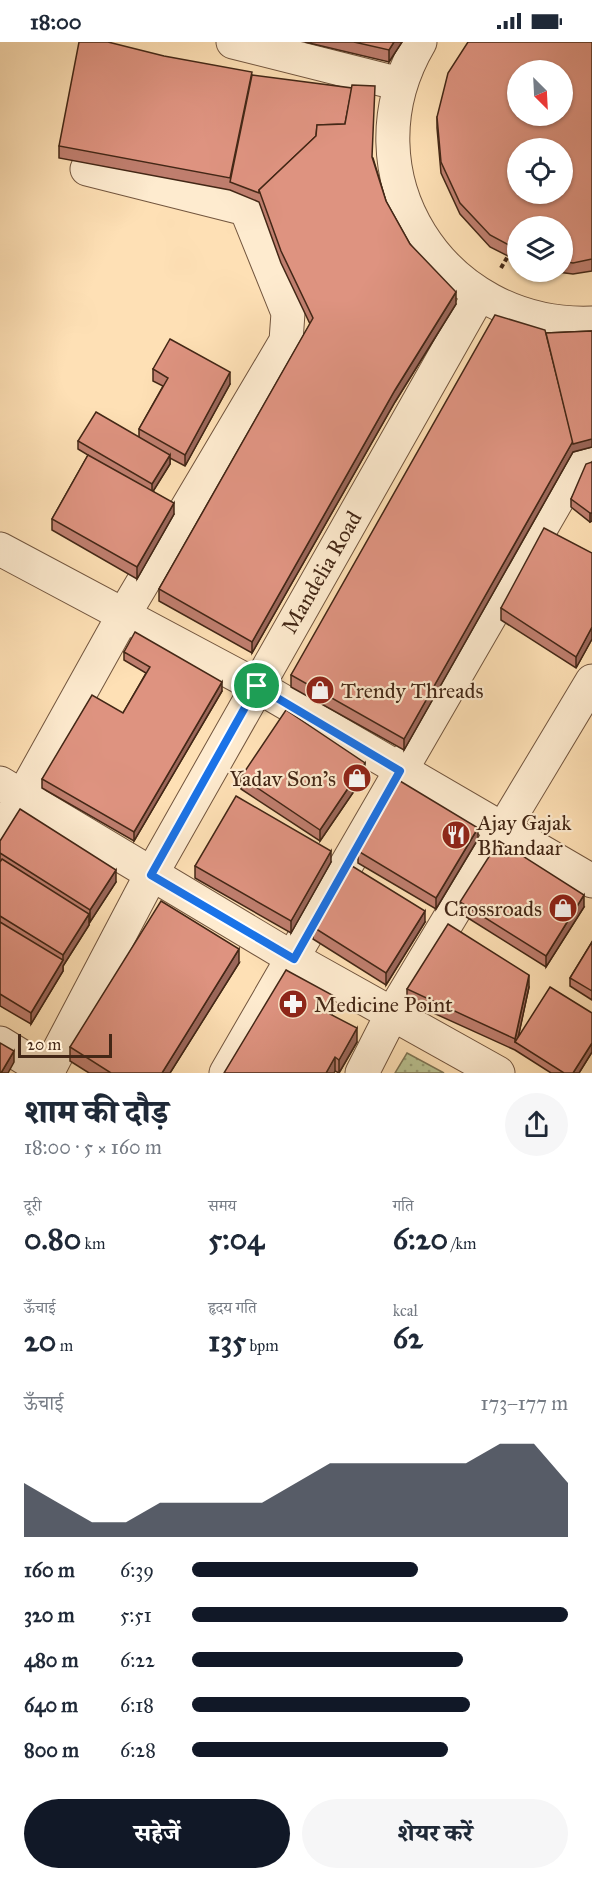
<!DOCTYPE html>
<html lang="hi">
<head>
<meta charset="utf-8">
<style>
	body { margin:0; font-family:"IM FELL Great Primer","Noto Serif Devanagari",serif; background:#f6f6f7; color:#1f2937; height:100vh; display:flex; flex-direction:column; font-size:22px; white-space:nowrap }
	* { box-sizing:border-box; margin:0 }
	p { font-size:20px; color:#747a83 }
	.icon { flex:none; width:33px; height:33px; fill:none; stroke:currentColor; stroke-width:2; stroke-linecap:round; stroke-linejoin:round }
	.map { position:relative; height:1031px; overflow:hidden }
	.details { display:flex; flex-direction:column; background:#fff; flex:1 }
	.details>* { flex:none }
	.needle { width:39px; rotate:156deg }
	.buttons { position:absolute; left:507px; top:18px; display:grid; gap:12px }
	.buttons a { display:grid; place-items:center; width:66px; height:66px; border-radius:50%; background:#fff; box-shadow:0 2px 4px #0004; font-size:30px }
	.scale { position:absolute; left:18px; bottom:15px; width:94px; box-sizing:border-box; padding-left:6px; border:3px solid #432716; border-top:0; font-size:16px; line-height:21px; white-space:nowrap; color:#432716; -webkit-text-stroke:4px #feebcf; paint-order:stroke }
	.pin { position:absolute; display:grid; place-items:center; width:51px; height:51px; color:#fff; margin:-26px; border:3px solid #fff; border-radius:50%; box-shadow:0 2px 6px #0007 }
	.round { display:grid; place-items:center; flex:none; width:63px; height:63px; border-radius:32px; background:#f6f6f7 }
	.head { display:flex; align-items:center; justify-content:space-between; height:102px; padding:0 24px }
	h1 { font-size:33px; font-weight:800; line-height:45px }
	.figures { display:grid; grid-template-columns:repeat(3,1fr); gap:9px; height:102px; padding:6px 24px }
	.figures div { display:grid; align-content:center }
	.figures b { font-size:30px; font-weight:800 }
	.figures small { font-size:16px; font-weight:400 }
	.figures p { font-size:16px }
	.chart { height:168px; padding:12px 24px }
	.chart p { display:flex; justify-content:space-between }
	.chart svg { width:100%; height:108px; margin-top:6px; fill:#111827; opacity:.7 }
	.primary-button { display:flex; gap:12px; margin-top:auto; padding:12px 24px }
	.primary-button a { flex:1; height:69px; border-radius:36px; background:#111827; color:#fff; font-size:24px; font-weight:800; line-height:69px; text-align:center }
	.primary-button a+a { background:#f6f6f7; color:#1f2937 }
	ul { padding:0 24px; list-style:none; font-size:20px }
	li { display:grid; grid-template-columns:96px 72px 1fr; align-items:center; height:45px }
	li i { height:15px; border-radius:8px; background:#111827 }
	.status { display:flex; justify-content:space-between; align-items:center; height:42px; padding:0 30px; background:#fff; direction:ltr }
	.status svg { height:16px; fill:currentColor }
	.map>svg:first-child { display:block }
	.park { fill:url(#park-dots); stroke:#7e7554; stroke-width:1.5 }
	.lines { fill:none; stroke-linecap:round; stroke-linejoin:round }
	.minor-casing { stroke:#72553e; stroke-width:35 }
	.path { stroke:#432716; stroke-width:4; stroke-dasharray:4.5 3; stroke-linecap:butt }
	.minor { stroke:#feebcf; stroke-width:33 }
	.wall { fill:#bf7e6e; stroke:#432716; stroke-width:1.5 }
	.shaded-wall { fill:#9b675a; stroke:#432716; stroke-width:1.5 }
	.building { fill:#de9380; stroke:#432716; stroke-width:1.5; fill-rule:evenodd }
	.route-casing { stroke:#fff; stroke-width:12 }
	.route { stroke:#1a73e8; stroke-width:8 }
	.labels { text-anchor:middle; stroke-width:4.5; stroke-linejoin:round; paint-order:stroke }
	.street-label { font-size:22px; fill:#432716; stroke:#feebcf }
	.poi-label { font-size:22px; fill:#432716; stroke:#feebcf; text-anchor:start }
</style>
</head>
<body>
<div class="status"><b>18:00</b><svg viewBox="0 0 49 12"><path d="M0 12V9h3v3zM5 12V6h3v6zM10 12V3h3v9zM15 12V0h3v12zM26 1h20v11H26zM47 4h2v5h-2z"/></svg></div>
<div class="map">
<svg width="592" height="1031" viewBox="0 0 592 1031">
	<defs>
		<pattern id="park-dots" width="8" height="8" patternUnits="userSpaceOnUse" patternTransform="scale(1.5)"><rect width="8" height="8" fill="#bac392"/><path d="M2 2h.1M6 6h.1" fill="none" stroke="#999e76" stroke-width="1.8" stroke-linecap="round"/></pattern>
	</defs>
	<rect width="100%" height="100%" fill="#fee0b5"/>
	<filter id="stains"><feTurbulence type="fractalNoise" baseFrequency=".00333" numOctaves="4"/><feColorMatrix values="0 0 0 0 .2 0 0 0 0 .09 0 0 0 0 .02 0 0 0 .5 -.17"/></filter>
	<radialGradient id="worn" r=".72"><stop offset=".6" stop-color="#630" stop-opacity="0"/><stop offset="1" stop-color="#630" stop-opacity=".3"/></radialGradient>
	<path class="park" d="M407,1011L444,1031H395Z"/>
	<g class="lines">
		<g class="minor-casing">
			<g id="minor">
				<path d="M233,0L400,42"/>
				<path d="M420,0C342,132 442,287 592,281"/>
				<path d="M0,507L257,644L592,839"/>
				<path d="M0,741L294,917L498,1031"/>
				<path d="M0,795L123,574L286,299L288,271L246,167L87,127"/>
				<path d="M0,1001L49,1031"/>
				<path d="M47,1031L151,833L479,253"/>
				<path d="M226,1031L574,429L592,414"/>
				<path d="M362,1031L392,972L592,639"/>
			</g>
		</g>
		<path class="path" d="M501,226L508,214"/>
		<use href="#minor" class="minor"/>
	</g>
	<g class="wall">
		<path d="M305,0H402L389,20Z"/>
		<path d="M592,0V229L573,232L557,230H562V184H518V219L490,205L460,172L441,131L437,86V75Z"/>
		<path d="M252,33L373,116L386,159L410,202L456,262L395,360L252,611L159,559V547L310,282L281,221L259,160L230,148L59,116V104Z"/>
		<path d="M592,289V405L573,410L404,708L291,645V633L546,291Z"/>
		<path d="M153,327L230,342L185,424L170,416V422L153,449L174,472L137,537L52,488V477L88,413L78,407V399L139,395V387L163,344L153,339Z"/>
		<path d="M592,420V479L590,480L571,465V457Z"/>
		<path d="M592,511V597L576,626L501,578V566Z"/>
		<path d="M124,610L222,649L134,799L42,746V737L123,671L146,631L124,618Z"/>
		<path d="M365,733L320,799L241,747V735Z"/>
		<path d="M478,797L436,867L358,821V809Z"/>
		<path d="M0,799L116,840L90,880L89,879V883L63,924V929L31,982L0,964Z"/>
		<path d="M331,820L291,891L195,836V824Z"/>
		<path d="M460,860L584,865L546,925L460,871Z"/>
		<path d="M425,880L386,943L313,897V885Z"/>
		<path d="M592,900V958L570,944V936Z"/>
		<path d="M239,921L170,1031H89L70,1019V1005Z"/>
		<path d="M286,928L334,967L332,973L357,1000L339,1031L335,1029Z"/>
		<path d="M529,945L518,995L592,971V1010L579,1031H551L515,1008L407,959V947Z"/>
	</g>
	<g class="shaded-wall">
		<path d="M394,0H402L389,20V8Z"/>
		<path d="M456,250V262L395,360L252,611V600L395,348Z"/>
		<path d="M230,330V342L185,424V413Z"/>
		<path d="M592,397V405L573,410L404,708V697L573,399Z"/>
		<path d="M170,413V422L152,451V442Z"/>
		<path d="M174,461V472L137,537V525Z"/>
		<path d="M590,471H592V479L590,480Z"/>
		<path d="M592,585V597L576,626V615Z"/>
		<path d="M222,640V649L134,799V790Z"/>
		<path d="M365,721V733L320,799V788Z"/>
		<path d="M478,786V797L436,867V856Z"/>
		<path d="M331,809V820L291,891V879Z"/>
		<path d="M116,828V840L90,880V868Z"/>
		<path d="M584,853V865L546,925V914Z"/>
		<path d="M425,869V880L386,943V931Z"/>
		<path d="M89,872V883L63,924V929L31,982V971L63,918V913Z"/>
		<path d="M239,907V921L170,1031H162Z"/>
		<path d="M529,933V945L517,1001L515,1000V997Z"/>
		<path d="M334,954V967L326,983V970Z"/>
		<path d="M357,986V1000L339,1031V1018Z"/>
		<path d="M592,1001V1010L579,1031H573Z"/>
		<path d="M14,1009V1020L8,1031H1Z"/>
		<path d="M335,1015V1029L334,1031H326Z"/>
	</g>
	<g class="building">
		<path d="M79,0H108L164,14L252,30L230,136L59,104Z"/>
		<path d="M354,0H394L389,8Z"/>
		<path d="M468,0H592V217L573,221L562,219V184H518V208L490,193L460,161L441,120L437,75L448,31ZM518,28H562V74H518ZM518,106H562V152H518Z"/>
		<path d="M252,33L352,46L345,82L317,83L316,94L259,148V151L230,140Z"/>
		<path d="M352,43L375,44L372,115L386,159L410,202L456,250L395,348L252,600L159,547L313,276L281,209L259,148L316,94L317,83L345,82Z"/>
		<path d="M495,273L545,288L573,399L404,697L291,633Z"/>
		<path d="M592,289V397L573,402L546,291Z"/>
		<path d="M170,297L230,330L185,413L139,387L168,336L153,327Z"/>
		<path d="M96,370L170,413L152,442L78,399Z"/>
		<path d="M88,413L174,461L137,525L52,477Z"/>
		<path d="M592,420V471H590L571,457L586,422Z"/>
		<path d="M544,486L592,511V585L576,615L501,566Z"/>
		<path d="M135,590L222,640L134,790L42,737L92,653L123,671L150,625L124,610Z"/>
		<path d="M286,668L365,721L320,788L241,735Z"/>
		<path d="M400,739L478,786L436,856L358,809Z"/>
		<path d="M236,754L331,809L291,879L195,824Z"/>
		<path d="M20,767L116,828L90,868L0,811V799Z"/>
		<path d="M499,799L584,853L546,914L460,860Z"/>
		<path d="M2,817L89,872L63,913L0,874V820Z"/>
		<path d="M352,824L425,869L386,931L313,885Z"/>
		<path d="M161,859L239,907L162,1031H111L70,1005Z"/>
		<path d="M0,880L63,918L31,971L0,952Z"/>
		<path d="M448,882L529,933L515,997L407,947Z"/>
		<path d="M592,900V949L570,936Z"/>
		<path d="M286,928L334,954L326,970L357,986L339,1018L335,1015L326,1031H224Z"/>
		<path d="M550,945L592,971V1001L573,1031H564L515,1000Z"/>
		<path d="M0,1001L14,1009L1,1031H0Z"/>
	</g>
	<g class="lines">
		<g class="route-casing">
			<path id="route" d="M257,644L400,729L294,917L151,833Z"/>
		</g>
		<use href="#route" class="route"/>
	</g>
	<defs>
		<g id="shop-disc" transform="scale(1.5)"><circle r="9.5" fill="#8f2418" stroke="#feebcf"/><path d="M-5-2.5h2.3a2.7 3.5 0 0 1 5.4 0H5L5.5 6h-11ZM-1.5-2.5h3a1.5 2.3 0 0 0-3 0Z" fill="#fff"/></g>
		<g id="restaurant-disc" transform="scale(1.5)"><circle r="9.5" fill="#8f2418" stroke="#feebcf"/><path d="M-5-6h1v4h1v-4h1v4h1v-4h1v5L-1.5 .5V6h-2V.5L-5-1ZM5-6V6H3V1.5H1.5Q1.5-4 5-6Z" fill="#fff"/></g>
		<g id="pharmacy-disc" transform="scale(1.5)"><circle r="9.5" fill="#8f2418" stroke="#feebcf"/><path d="M-2-6h4v4h4v4h-4v4h-4v-4h-4v-4h4Z" fill="#fff"/></g>
	</defs>
	<g fill-rule="evenodd">
		<use href="#shop-disc" x="320" y="648"/>
		<use href="#shop-disc" x="357" y="736"/>
		<use href="#restaurant-disc" x="456" y="793"/>
		<use href="#shop-disc" x="563" y="866"/>
		<use href="#pharmacy-disc" x="293" y="962"/>
	</g>
	<g class="labels">
		<g class="street-label">
			<text transform="translate(321 530) rotate(-60)" y="8">Mandelia Road</text>
		</g>
		<g class="poi-label">
			<text x="341" y="656">Trendy Threads</text>
			<text x="336" y="744" text-anchor="end">Yadav Son's</text>
			<text x="477" y="788">Ajay Gajak<tspan x="477" dy="25">Bhandaar</tspan></text>
			<text x="542" y="874" text-anchor="end">Crossroads</text>
			<text x="314" y="970">Medicine Point</text>
		</g>
	</g>
	<rect width="100%" height="100%" filter="url(#stains)"/>
	<rect width="100%" height="100%" fill="url(#worn)"/>
</svg>
<div class="buttons">
<a><svg class="needle" viewBox="-14 -14 28 28"><path d="M0-13l5 13h-10z" fill="#e53935"/><path d="M0 13l5-13h-10z" fill="#747a83"/></svg></a>
<a><svg class="icon" aria-label="locate" viewBox="0 0 24 24"><circle cx="12" cy="12" r="6"/><path d="M12 2v4M12 18v4M2 12h4M18 12h4"/></svg></a>
<a><svg class="icon" aria-label="layers" viewBox="0 0 24 24"><path d="M12 4l9 5-9 5-9-5zM3 14l9 5 9-5"/></svg></a>
</div>
<div class="scale">20 m</div>
<div class="pin" style="left:257px;top:644px;background:#1e9e55"><svg class="icon" aria-label="arrive" viewBox="0 0 24 24"><path d="M6 21V4h12l-3 4 3 4H6"/></svg></div>
</div>
<section class="details">
<div class="head"><div><h1>शाम की दौड़</h1><p>18:00 · 5 × 160 m</p></div><a class="round"><svg class="icon" aria-label="share" viewBox="0 0 24 24"><path d="M12 15V3M7 8l5-5 5 5M5 13v7h14v-7"/></svg></a></div>
<div class="figures">
<div><p>दूरी</p><b>0.80<small> km</small></b></div>
<div><p>समय</p><b>5:04</b></div>
<div><p>गति</p><b>6:20<small> /km</small></b></div>
</div>
<div class="figures">
<div><p>ऊँचाई</p><b>20<small> m</small></b></div>
<div><p>हृदय गति</p><b>135<small> bpm</small></b></div>
<div><p>kcal</p><b>62</b></div>
</div>
<div class="chart"><p><span>ऊँचाई</span>173–177 m</p>
<svg viewBox="0 0 160 44" preserveAspectRatio="none"><path d="M0 44V22L10 30L20 38L30 38L40 30L50 30L60 30L70 30L80 22L90 14L100 14L110 14L120 14L130 14L140 6L150 6L160 22V44z"/></svg>
</div>
<ul>
<li><b>160 m</b>6:39<i style="width:60%"></i></li>
<li><b>320 m</b>5:51<i style="width:100%"></i></li>
<li><b>480 m</b>6:22<i style="width:72%"></i></li>
<li><b>640 m</b>6:18<i style="width:74%"></i></li>
<li><b>800 m</b>6:28<i style="width:68%"></i></li>
</ul>
<div class="primary-button"><a>सहेजें</a><a>शेयर करें</a></div>
</section>
</body>
</html>
